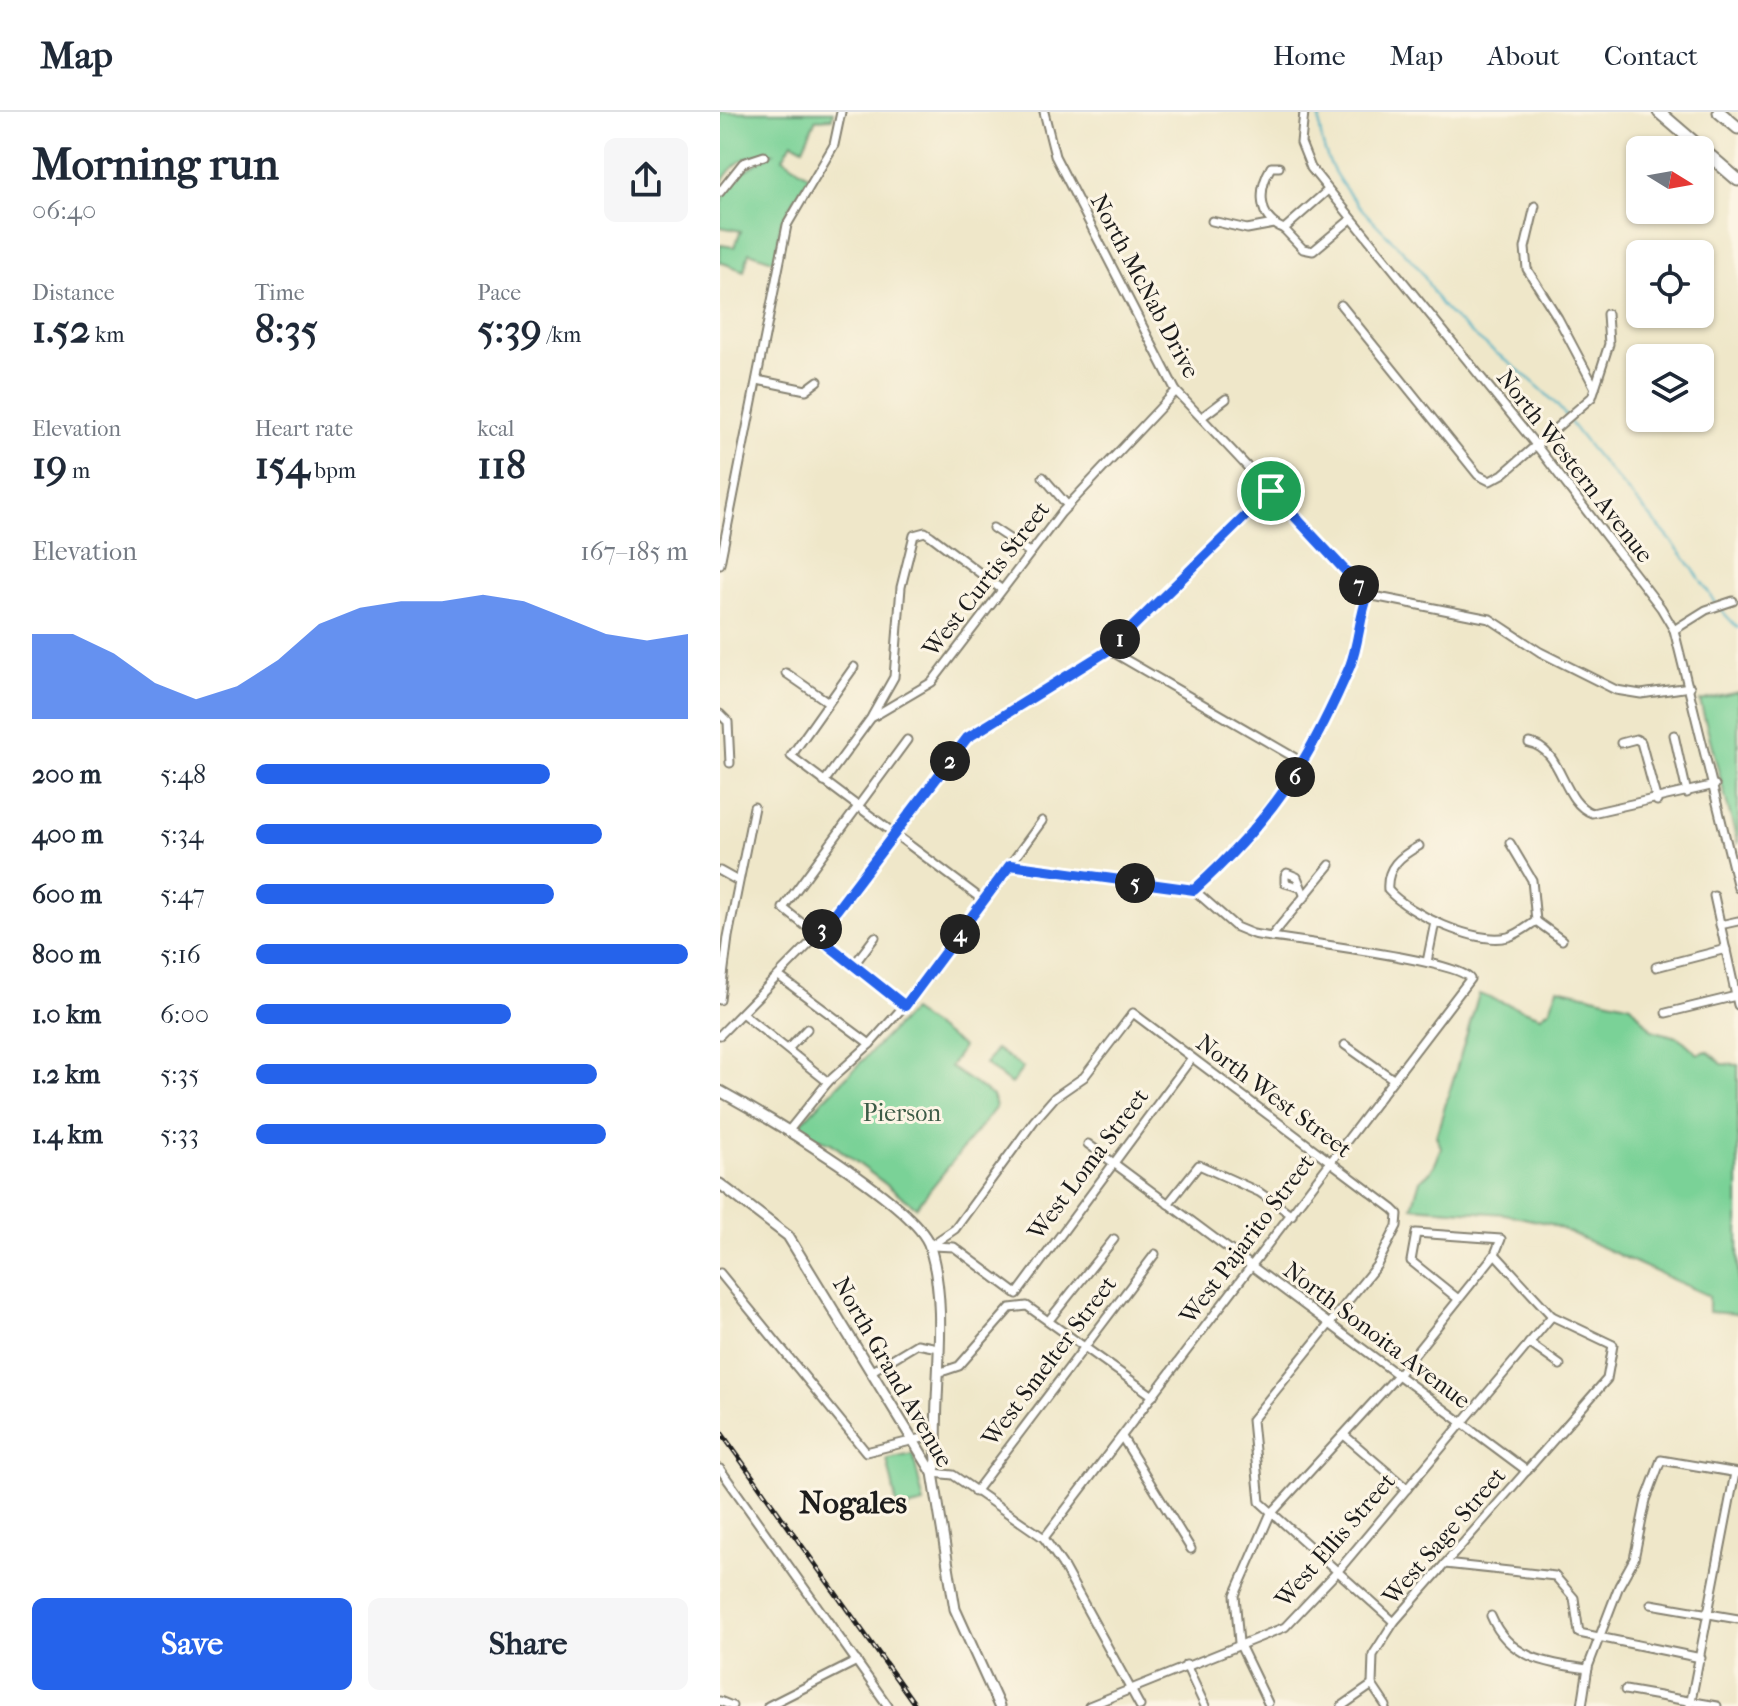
<!DOCTYPE html>
<html lang="en">
<head>
<meta charset="utf-8">
<style>
	body { margin:0; font-family:"IM FELL French Canon",serif; background:#f6f6f7; color:#1f2937; height:100vh; display:flex; flex-direction:column; font-size:30px; white-space:nowrap }
	* { box-sizing:border-box; margin:0 }
	p { font-size:26px; color:#747a83 }
	.icon { flex:none; width:44px; height:44px; fill:none; stroke:currentColor; stroke-width:2; stroke-linecap:round; stroke-linejoin:round }
	.map { position:relative; flex:1; overflow:hidden }
	.sheet { display:flex; flex-direction:column; background:#fff; width:720px }
	.sheet>* { flex:none }
	.needle { width:52px; rotate:101deg }
	.fabs { position:absolute; left:906px; top:24px; display:grid; gap:16px }
	.fabs a { display:grid; place-items:center; width:88px; height:88px; border-radius:12px; background:#fff; box-shadow:0 2px 6px #0004; font-size:40px }
	.pin { position:absolute; display:grid; place-items:center; width:68px; height:68px; color:#fff; margin:-34px; border:4px solid #fff; border-radius:50%; box-shadow:0 2px 8px #0007 }
	.km { position:absolute; width:40px; height:40px; margin:-20px; border-radius:50%; background:#222; color:#fff; font-size:22px; line-height:40px; text-align:center }
	.round { display:grid; place-items:center; flex:none; width:84px; height:84px; border-radius:12px; background:#f6f6f7 }
	.overview { display:flex; align-items:center; justify-content:space-between; height:136px; padding:0 32px }
	h1 { font-size:44px; font-weight:700; line-height:60px }
	.metrics { display:grid; grid-template-columns:repeat(3,1fr); gap:12px; height:136px; padding:8px 32px }
	.metrics div { display:grid; align-content:center }
	.metrics b { font-size:40px; font-weight:700 }
	.metrics small { font-size:22px; font-weight:400 }
	.metrics p { font-size:22px }
	.chart { height:224px; padding:16px 32px }
	.chart p { display:flex; justify-content:space-between }
	.chart svg { width:100%; height:144px; margin-top:8px; fill:#2563eb; opacity:.7 }
	.primary-button { display:flex; gap:16px; margin-top:auto; padding:16px 32px }
	.primary-button a { flex:1; height:92px; border-radius:12px; background:#2563eb; color:#fff; font-size:32px; font-weight:700; line-height:92px; text-align:center }
	.primary-button a+a { background:#f6f6f7; color:#1f2937 }
	ul { padding:0 32px; list-style:none; font-size:26px }
	li { display:grid; grid-template-columns:128px 96px 1fr; align-items:center; height:60px }
	li i { height:20px; border-radius:10px; background:#2563eb }
	header { display:flex; align-items:center; gap:48px; box-sizing:border-box; height:112px; padding:0 40px; background:#fff; border-bottom:2px solid #e0e1e3 }
	header strong { font-size:38px }
	nav { display:flex; gap:44px; margin-inline-start:auto; font-size:28px }
	main { display:flex; flex:1; min-height:0 }
	.map>svg:first-child { display:block }
	.green { fill:#7ad297; stroke:#4b775a; stroke-width:2 }
	.lines { fill:none; stroke-linecap:round; stroke-linejoin:round }
	.stream { stroke:#44adc3; stroke-width:2 }
	.minor-casing { stroke:#868272; stroke-width:11 }
	.major-casing { stroke:#868272; stroke-width:13 }
	.highway-casing { stroke:#868272; stroke-width:15 }
	.minor { stroke:#fff; stroke-width:7 }
	.major { stroke:#fff; stroke-width:9 }
	.highway { stroke:#fff; stroke-width:11 }
	.rail-casing { stroke:#1c1c1c; stroke-width:5 }
	.rail { stroke:#fcf5e5; stroke-width:2; stroke-dasharray:6; stroke-linecap:butt }
	.route-casing { stroke:#fff; stroke-width:16 }
	.route { stroke:#2563eb; stroke-width:10 }
	.labels { text-anchor:middle; stroke-width:6; stroke-linejoin:round; paint-order:stroke }
	.street-label { font-size:24px; fill:#1c1c1c; stroke:#fcf5e5 }
	.park-label { font-size:24px; fill:#3d5c47; stroke:#fcf5e5 }
	.district-label { font-size:32px; font-weight:bold; fill:#1c1c1c; stroke:#fcf5e5 }
</style>
</head>
<body>
<header>
<strong>Map</strong>
<nav><a>Home</a><a>Map</a><a>About</a><a>Contact</a></nav>
</header>
<main>
<section class="sheet">
<div class="overview"><div><h1>Morning run</h1><p>06:40</p></div><a class="round"><svg class="icon" aria-label="share" viewBox="0 0 24 24"><path d="M12 15V3M7 8l5-5 5 5M5 13v7h14v-7"/></svg></a></div>
<div class="metrics">
<div><p>Distance</p><b>1.52<small> km</small></b></div>
<div><p>Time</p><b>8:35</b></div>
<div><p>Pace</p><b>5:39<small> /km</small></b></div>
</div>
<div class="metrics">
<div><p>Elevation</p><b>19<small> m</small></b></div>
<div><p>Heart rate</p><b>154<small> bpm</small></b></div>
<div><p>kcal</p><b>118</b></div>
</div>
<div class="chart"><p><span>Elevation</span>167–185 m</p>
<svg viewBox="0 0 160 44" preserveAspectRatio="none"><path d="M0 44V18L10 18L20 24L30 33L40 38L50 34L60 26L70 15L80 10L90 8L100 8L110 6L120 8L130 13L140 18L150 20L160 18V44z"/></svg>
</div>
<ul>
<li><b>200 m</b>5:48<i style="width:68%"></i></li>
<li><b>400 m</b>5:34<i style="width:80%"></i></li>
<li><b>600 m</b>5:47<i style="width:69%"></i></li>
<li><b>800 m</b>5:16<i style="width:100%"></i></li>
<li><b>1.0 km</b>6:00<i style="width:59%"></i></li>
<li><b>1.2 km</b>5:35<i style="width:79%"></i></li>
<li><b>1.4 km</b>5:33<i style="width:81%"></i></li>
</ul>
<div class="primary-button"><a>Save</a><a>Share</a></div>
</section>
<div class="map">
<svg width="1018" height="1594" viewBox="0 0 1018 1594">
	<rect width="100%" height="100%" fill="#fcf5e5"/>
	<filter id="ink" filterUnits="userSpaceOnUse"><feTurbulence type="fractalNoise" baseFrequency=".0125" numOctaves="2"/><feDisplacementMap in="SourceGraphic" scale="16" xChannelSelector="R" yChannelSelector="G"/><feConvolveMatrix kernelMatrix="1 2 1 2 8 2 1 2 1" color-interpolation-filters="sRGB"/></filter>
	<filter id="wash" filterUnits="userSpaceOnUse"><feTurbulence type="fractalNoise" baseFrequency=".006" numOctaves="4" result="noise"/><feDisplacementMap in="SourceGraphic" scale="32" xChannelSelector="R" yChannelSelector="G"/><feGaussianBlur stdDeviation="1.8" result="paint"/><feColorMatrix in="noise" values="0 0 0 0 0 0 0 0 0 0 0 0 0 0 0 0 0 1.4 0 .05"/><feComposite in="paint" operator="in"/></filter>
	<g filter="url(#wash)">
		<rect width="100%" height="100%" fill="#efe7c9"/>
		<g class="green">
			<path d="M0,0H113L112,6L96,7L83,36L72,30L63,46L89,64L61,110L55,149L29,140L24,159L0,150V133L14,135L21,119L0,115C0,66 17,64 53,41C26,42 13,50 0,73Z"/>
			<path d="M1018,580V733L980,589Z"/>
			<path d="M838,876L911,893L932,918L960,926L978,942L987,939L1002,952L1018,953V1202L989,1200V1184L831,1112L785,1102L692,1095L700,1068C713,1060 717,1050 721,1035L716,1024L759,882L821,904L830,897Z"/>
			<path d="M191,899L243,935L230,955L273,984L276,995L196,1095L111,1031L82,1021L78,1014Z"/>
			<path d="M276,937L303,956L291,972L265,952Z"/>
			<path d="M193,1342L204,1392L178,1398L167,1347Z"/>
		</g>
		<g class="lines">
			<g class="stream">
				<path d="M600,0C594,65 659,111 697,154C708,167 712,183 723,195C761,236 812,260 846,304"/>
				<path d="M850,310C896,374 955,421 995,491"/>
				<path d="M999,496L1018,516"/>
			</g>
		</g>
	</g>
	<g filter="url(#ink)">
		<g class="lines">
			<g class="minor-casing">
				<g id="minor">
					<path d="M324,0L335,44L456,279L648,483L770,507L820,540L896,578L921,582L970,575"/>
					<path d="M584,0L581,31L591,56L816,333L941,496L954,518L1018,776"/>
					<path d="M559,55H551C538,77 537,107 564,117"/>
					<path d="M608,78L564,117L583,137L593,139L630,108"/>
					<path d="M0,80L23,51L44,44"/>
					<path d="M815,94L805,136L807,157L838,206L875,276"/>
					<path d="M492,109L527,117L554,112"/>
					<path d="M621,193L758,363L770,369L783,362L872,285L889,232L887,202"/>
					<path d="M37,268L86,278L98,269"/>
					<path d="M482,305L506,287"/>
					<path d="M323,365L348,394"/>
					<path d="M273,416L309,440"/>
					<path d="M0,452L67,113L114,33L121,0"/>
					<path d="M954,518L986,498L1013,489"/>
					<path d="M389,538L584,651"/>
					<path d="M134,555L71,644L264,789"/>
					<path d="M66,561L108,590"/>
					<path d="M0,602L8,610L10,651"/>
					<path d="M152,604L174,565L181,475L194,423L205,420L211,424L281,477"/>
					<path d="M954,623L967,681"/>
					<path d="M809,631C843,637 841,690 872,701L995,673"/>
					<path d="M901,631L916,627L921,630L937,689"/>
					<path d="M104,670L151,606L212,570L341,401L456,279"/>
					<path d="M699,734C680,744 666,756 668,778C689,802 756,833 788,825C799,822 807,815 816,809L812,768L790,731"/>
					<path d="M290,753L474,778L516,815L533,822C565,828 740,848 750,867L324,1426"/>
					<path d="M0,759L18,769"/>
					<path d="M579,775L565,771V764L567,761L577,765L585,785"/>
					<path d="M474,778C552,707 589,651 630,554C639,531 639,506 648,483"/>
					<path d="M994,784L1018,893"/>
					<path d="M816,809L842,828"/>
					<path d="M1000,813L1018,809"/>
					<path d="M551,825L610,753"/>
					<path d="M707,850L715,810"/>
					<path d="M133,854L155,825"/>
					<path d="M936,855L1006,837"/>
					<path d="M60,865L150,932"/>
					<path d="M0,888L8,825L34,695"/>
					<path d="M185,894L63,796L187,628"/>
					<path d="M946,901L1016,884"/>
					<path d="M23,902L108,970"/>
					<path d="M0,923L97,824L247,626L389,538L551,379"/>
					<path d="M625,933L673,967"/>
					<path d="M68,937L87,917"/>
					<path d="M70,1017L108,970L150,932L200,876L322,709"/>
					<path d="M368,1032L807,1359"/>
					<path d="M448,1092L479,1053L539,1080L572,1103"/>
					<path d="M210,1134L235,1117L314,1009L335,985L364,965L413,901L673,1097L678,1102L677,1114L657,1153L532,1308L540,1390L674,1510"/>
					<path d="M212,1134L234,1135L297,1182L471,947"/>
					<path d="M0,1161L146,1340L215,1323"/>
					<path d="M330,1207L394,1127"/>
					<path d="M809,1231L840,1253"/>
					<path d="M152,1259L197,1232L218,1236"/>
					<path d="M218,1261L239,1254L290,1196L307,1194L433,1284"/>
					<path d="M624,1323L687,1377"/>
					<path d="M402,1325L471,1437"/>
					<path d="M0,1357L168,1594"/>
					<path d="M213,1361L233,1363L324,1426L342,1452L420,1594"/>
					<path d="M255,1380L435,1142"/>
					<path d="M725,1452L835,1464L854,1486L859,1521L981,1546"/>
					<path d="M931,1492L1018,1507"/>
					<path d="M771,1504C789,1547 827,1551 868,1557"/>
					<path d="M466,1553L485,1594"/>
					<path d="M652,1573L666,1594"/>
					<path d="M905,1578L997,1594"/>
					<path d="M0,1589L12,1594"/>
					<path d="M548,1591L519,1531L515,1483L550,1403L678,1263L775,1142L781,1127L696,1121L691,1149L737,1186"/>
					<path d="M48,1594L137,1549"/>
					<path d="M369,1594L565,1515L617,1460L832,1204"/>
					<path d="M622,1594L652,1573L653,1543L674,1510L887,1267L893,1233L832,1204L775,1142"/>
					<path d="M862,1594L868,1555L899,1474L914,1447L926,1388L941,1348L1018,1361"/>
					<path d="M970,1594L1015,1361"/>
				</g>
			</g>
			<g class="major-casing">
				<g id="major">
					<path d="M0,979C42,1002 198,1093 210,1135C230,1203 212,1279 217,1349L213,1361"/>
					<path d="M0,1072L68,1124L213,1361L235,1497L279,1594"/>
				</g>
			</g>
			<g class="highway-casing">
				<g id="highway">
					<path d="M939,0L1018,68"/>
					<path d="M999,0L1018,16"/>
				</g>
			</g>
			<use href="#minor" class="minor"/>
			<use href="#major" class="major"/>
			<use href="#highway" class="highway"/>
			<g class="rail-casing">
				<path id="rail" d="M0,1319L196,1594"/>
			</g>
			<use href="#rail" class="rail"/>
		</g>
	</g>
	<g class="lines" filter="url(#ink)">
		<g class="route-casing">
			<path id="route" d="M551,379L648,483C639,506 639,531 630,554C588,652 553,706 474,778L290,753L185,894L97,824L247,626L389,538Z"/>
		</g>
		<use href="#route" class="route"/>
	</g>
	<g class="labels">
		<g class="street-label">
			<text transform="translate(425 174) rotate(62)" y="8">North McNab Drive</text>
			<text transform="translate(855 354) rotate(52)" y="8">North Western Avenue</text>
			<text transform="translate(266 467) rotate(-52)" y="8">West Curtis Street</text>
			<text transform="translate(554 984) rotate(37)" y="8">North West Street</text>
			<text transform="translate(368 1052) rotate(-53)" y="8">West Loma Street</text>
			<text transform="translate(527 1127) rotate(-53)" y="8">West Pajarito Street</text>
			<text transform="translate(657 1223) rotate(37)" y="8">North Sonoita Avenue</text>
			<text transform="translate(329 1249) rotate(-53)" y="8">West Smelter Street</text>
			<text transform="translate(173 1260) rotate(60)" y="8">North Grand Avenue</text>
			<text transform="translate(724 1424) rotate(-49)" y="8">West Sage Street</text>
			<text transform="translate(615 1428) rotate(-49)" y="8">West Ellis Street</text>
		</g>
		<g class="park-label">
			<text x="182" y="1009">Pierson</text>
		</g>
		<g class="district-label">
			<text x="133" y="1401">Nogales</text>
		</g>
	</g>
</svg>
<div class="fabs">
<a><svg class="needle" viewBox="-14 -14 28 28"><path d="M0-13l5 13h-10z" fill="#e53935"/><path d="M0 13l5-13h-10z" fill="#747a83"/></svg></a>
<a><svg class="icon" aria-label="locate" viewBox="0 0 24 24"><circle cx="12" cy="12" r="6"/><path d="M12 2v4M12 18v4M2 12h4M18 12h4"/></svg></a>
<a><svg class="icon" aria-label="layers" viewBox="0 0 24 24"><path d="M12 4l9 5-9 5-9-5zM3 14l9 5 9-5"/></svg></a>
</div>
<div class="pin" style="left:551px;top:379px;background:#1e9e55"><svg class="icon" aria-label="arrive" viewBox="0 0 24 24"><path d="M6 21V4h12l-3 4 3 4H6"/></svg></div>
<b class="km" style="left:400px;top:527px">1</b>
<b class="km" style="left:230px;top:649px">2</b>
<b class="km" style="left:102px;top:817px">3</b>
<b class="km" style="left:240px;top:822px">4</b>
<b class="km" style="left:415px;top:771px">5</b>
<b class="km" style="left:575px;top:665px">6</b>
<b class="km" style="left:639px;top:473px">7</b>
</div>
</main>
</body>
</html>
